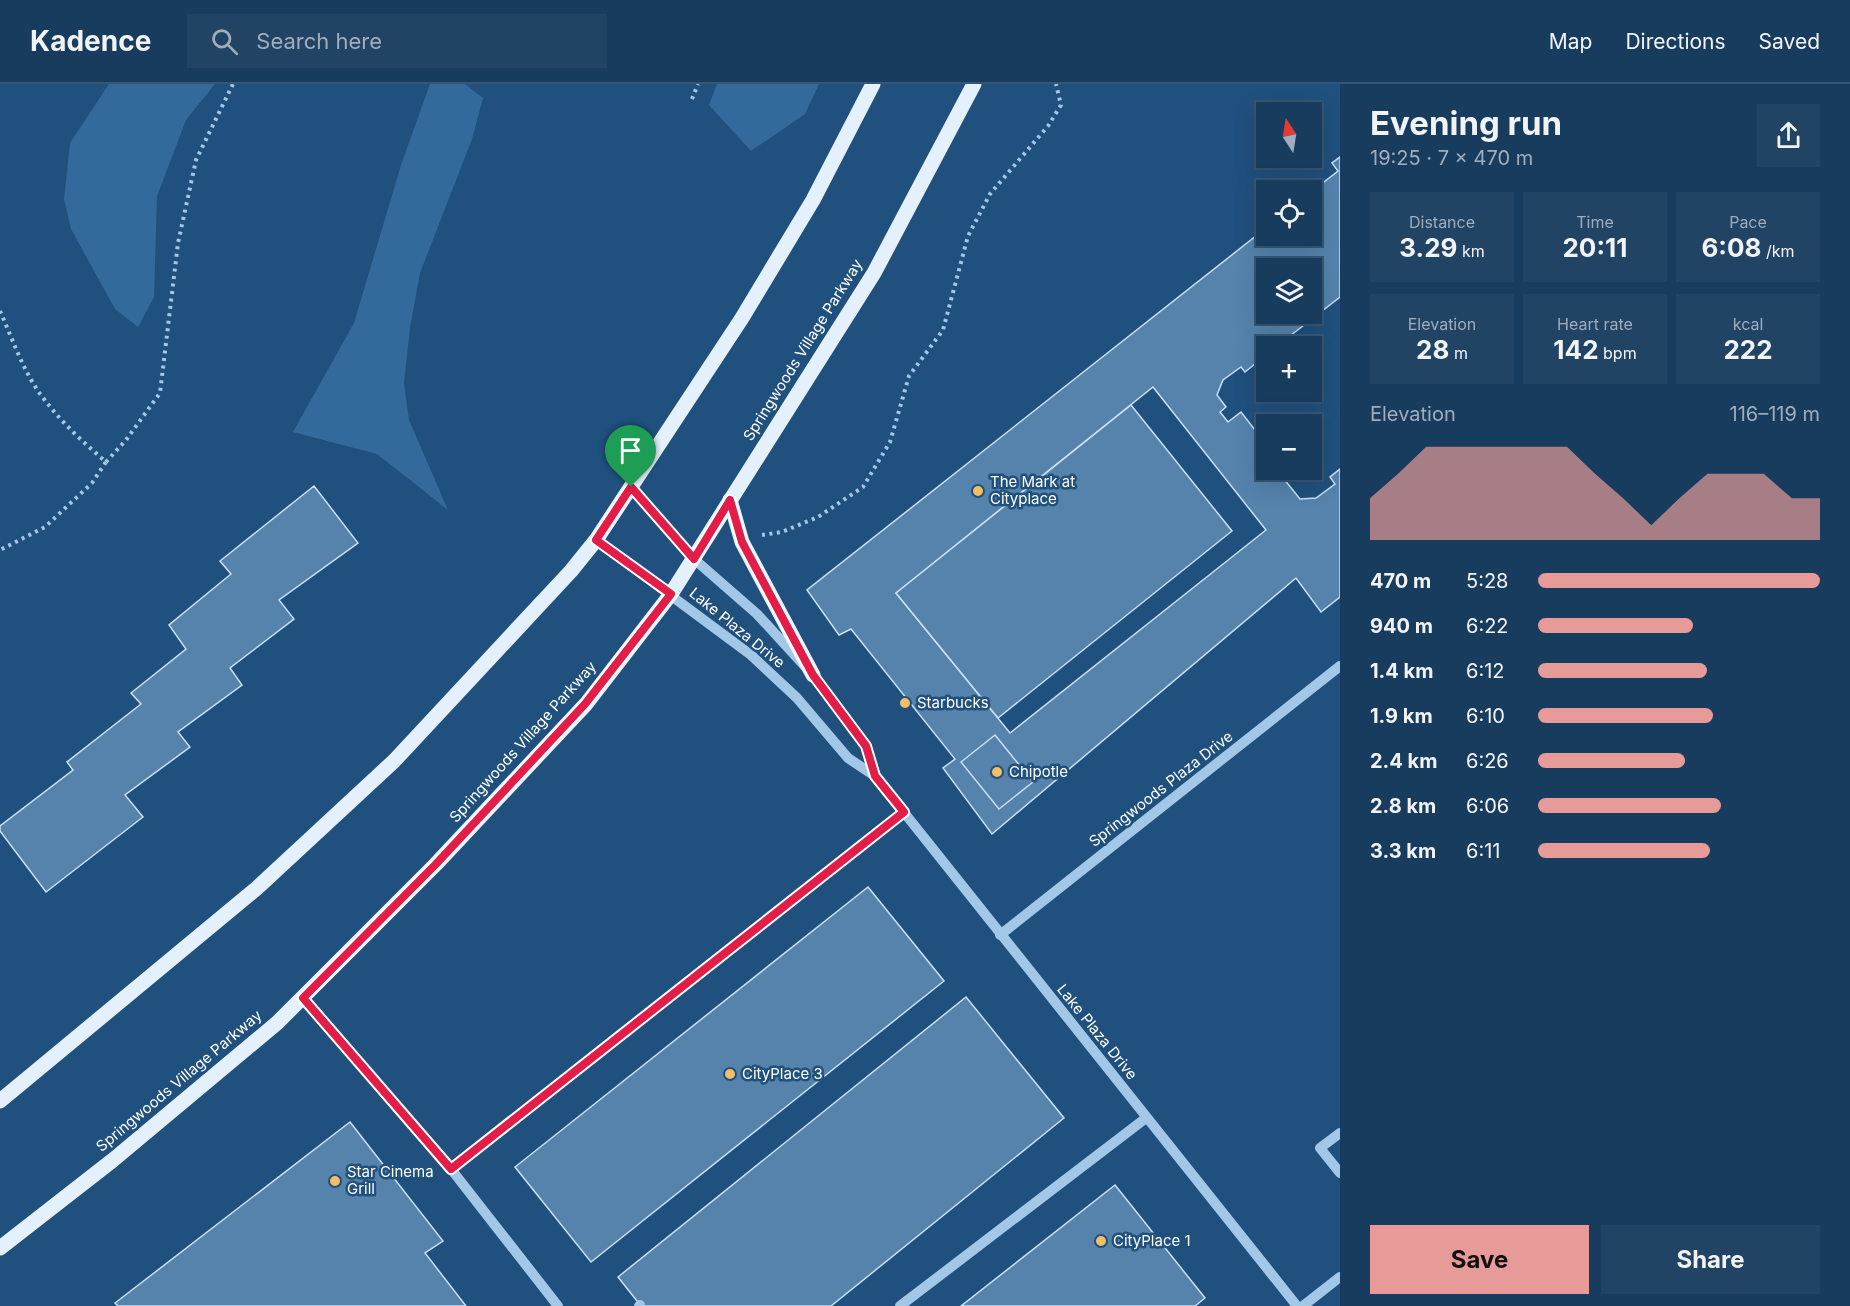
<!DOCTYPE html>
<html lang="en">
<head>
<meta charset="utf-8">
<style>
	body { margin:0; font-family:Inter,sans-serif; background:#214364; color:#f1f3f6; height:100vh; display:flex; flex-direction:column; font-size:22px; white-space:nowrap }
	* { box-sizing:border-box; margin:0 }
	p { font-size:20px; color:#9fadbc }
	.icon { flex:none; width:33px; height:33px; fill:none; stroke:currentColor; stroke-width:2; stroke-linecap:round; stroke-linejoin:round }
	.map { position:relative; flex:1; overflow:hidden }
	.details { display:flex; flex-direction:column; background:#183c5e; width:510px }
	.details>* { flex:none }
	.needle { width:39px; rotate:348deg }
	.controls { position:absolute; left:1256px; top:18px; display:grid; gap:12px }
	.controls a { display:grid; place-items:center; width:66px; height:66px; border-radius:0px; background:#183c5e; box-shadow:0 6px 24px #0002,0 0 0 2px #365673; font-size:30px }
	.pin { position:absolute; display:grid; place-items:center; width:51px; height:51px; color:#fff; margin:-62px -26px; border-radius:50% 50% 50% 0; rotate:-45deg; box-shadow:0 0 6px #0007 }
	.pin .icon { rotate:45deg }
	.round { display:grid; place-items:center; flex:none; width:63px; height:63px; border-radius:0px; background:#214364 }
	.overview { display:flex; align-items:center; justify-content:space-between; height:102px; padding:0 30px }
	h1 { font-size:33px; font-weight:700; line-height:45px }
	.stats { display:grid; grid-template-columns:repeat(3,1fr); gap:9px; height:102px; padding:6px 30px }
	.stats div { display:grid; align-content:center; border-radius:0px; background:#214364; text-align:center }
	.stats b { font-size:26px; font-weight:700 }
	.stats small { font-size:16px; font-weight:400 }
	.stats p { font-size:16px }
	.chart { height:168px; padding:12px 30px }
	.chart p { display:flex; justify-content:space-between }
	.chart svg { width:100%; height:108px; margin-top:6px; fill:#e69b98; opacity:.7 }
	.primary-button { display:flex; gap:12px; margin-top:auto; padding:12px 30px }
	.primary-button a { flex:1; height:69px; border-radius:0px; background:#e69b98; color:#111; font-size:24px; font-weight:700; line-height:69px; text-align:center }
	.primary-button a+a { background:#214364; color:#f1f3f6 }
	ul { padding:0 30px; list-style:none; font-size:20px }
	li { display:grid; grid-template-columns:96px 72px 1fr; align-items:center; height:45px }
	li i { height:15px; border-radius:8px; background:#e69b98 }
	header { display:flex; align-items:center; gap:36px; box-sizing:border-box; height:84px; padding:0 30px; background:#183c5e; border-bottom:2px solid #365673 }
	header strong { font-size:28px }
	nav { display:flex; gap:33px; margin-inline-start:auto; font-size:21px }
	.search { width:420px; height:54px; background:#214364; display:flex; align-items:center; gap:15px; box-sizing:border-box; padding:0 21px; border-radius:0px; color:#9fadbc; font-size:22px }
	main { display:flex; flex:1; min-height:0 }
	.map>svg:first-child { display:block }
	.green { fill:#336a9b }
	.building { fill:#5583ac; stroke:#c7e0f5; stroke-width:1.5; fill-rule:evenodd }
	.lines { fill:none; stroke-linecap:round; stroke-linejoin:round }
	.path { stroke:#a3c7e7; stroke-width:4; stroke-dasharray:3 4.5; stroke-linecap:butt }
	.minor { stroke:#a3c7e7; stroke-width:10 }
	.major { stroke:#e5f0fd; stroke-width:15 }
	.route-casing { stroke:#fff; stroke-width:12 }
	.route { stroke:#e11d48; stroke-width:8 }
	.poi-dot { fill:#f4be64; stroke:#20507d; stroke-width:2 }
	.labels { text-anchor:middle; stroke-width:5; stroke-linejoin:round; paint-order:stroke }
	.street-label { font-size:15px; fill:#fff; stroke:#20507d }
	.poi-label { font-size:15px; fill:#fff; stroke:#20507d; text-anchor:start }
</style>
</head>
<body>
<header>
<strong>Kadence</strong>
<div class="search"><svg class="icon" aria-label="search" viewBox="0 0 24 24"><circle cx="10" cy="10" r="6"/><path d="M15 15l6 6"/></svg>Search here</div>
<nav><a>Map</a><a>Directions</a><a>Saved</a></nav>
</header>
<main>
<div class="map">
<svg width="1340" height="1222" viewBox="0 0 1340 1222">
	<rect width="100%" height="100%" fill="#20507d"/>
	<g class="green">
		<path d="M109,0H215L186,36L157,112L154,213L138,243L115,225L71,145L64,115L70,59Z"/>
		<path d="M430,0H465L483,14L472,55L420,189L410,244L404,299L409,336L448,426L377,370L293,348L354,239L401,81Z"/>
		<path d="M717,0H819L805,30L751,67L709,21Z"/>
	</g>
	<g class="building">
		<path d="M1340,73V213L1277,262H1266V271L1245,288L1241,283L1223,296L1217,311L1226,323L1220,328L1228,338L1241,328L1266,360V386H1286L1290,390L1284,395L1300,415L1316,414L1335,400L1330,393L1340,385V513L1321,528L1296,494L992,750L943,684L955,675L851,545L839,551L807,506L1266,144V152H1311V108L1338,87L1332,79ZM1266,184H1311V230H1266ZM1153,303L1266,446L1010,649L896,509Z"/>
		<path d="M1131,321L1232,447L998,634L896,509Z"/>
		<path d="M314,402L358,459L279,516L294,535L230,584L242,601L178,648L190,663L125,711L143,733L46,808L0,747V742L73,686L67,678L141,620L131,609L186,565L169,541L231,490L220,477Z"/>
		<path d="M995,651L1033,698L999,725L961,678Z"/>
		<path d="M868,803L944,897L591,1178L515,1083Z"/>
		<path d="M966,913L1064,1034L831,1222H641L618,1193Z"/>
		<path d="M350,1038L443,1157L425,1169L466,1222H118L115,1219Z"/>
		<path d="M1115,1101L1205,1214L1195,1222H961Z"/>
	</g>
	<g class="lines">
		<g class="path">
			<path d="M692,15L698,0"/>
			<path d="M0,227C13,256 24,290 44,315C62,339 84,359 106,378L92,399L45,443L0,466"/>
			<path d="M106,378L126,356L160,309L178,159L196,76L233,0"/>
			<path d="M762,451L782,448L818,433L863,403L890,358L909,292L943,246L968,152L990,110L1048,42L1061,21L1056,0"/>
		</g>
		<g class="minor">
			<path d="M631,403L694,475L757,530L813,591L866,662L875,692"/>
			<path d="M596,456L751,571L797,614L848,674L875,692L1297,1222"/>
			<path d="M1000,851L1340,582"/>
			<path d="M303,914L451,1085L558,1222"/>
			<path d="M1340,1049L1320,1064L1340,1089"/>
			<path d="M451,1085L904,728"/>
			<path d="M639,1222L640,1221"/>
			<path d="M900,1222L1146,1034"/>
			<path d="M1303,1222L1340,1193"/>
		</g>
		<g class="major">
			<path d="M730,416L742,458L813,591"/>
			<path d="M0,1017L257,804L394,677L571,487L596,456L742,234L813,116L873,0"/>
			<path d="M0,1164L113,1076L277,939L436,780L586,620L671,510L874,189L974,0"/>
		</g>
	</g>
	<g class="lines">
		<g class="route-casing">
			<path id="route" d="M631,403L694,475L730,416L742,458L813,591L866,662L875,692L904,728L451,1085L303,914L436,780L585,620L671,510L596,456Z"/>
		</g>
		<use href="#route" class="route"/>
	</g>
	<g class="poi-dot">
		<circle cx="978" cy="407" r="6"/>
		<circle cx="905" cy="619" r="6"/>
		<circle cx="997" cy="688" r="6"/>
		<circle cx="730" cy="990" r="6"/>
		<circle cx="335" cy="1097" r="6"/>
		<circle cx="1101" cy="1157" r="6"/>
	</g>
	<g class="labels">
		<g class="street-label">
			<text transform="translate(803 266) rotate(-58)" y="5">Springwoods Village Parkway</text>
			<text transform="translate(737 544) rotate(39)" y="5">Lake Plaza Drive</text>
			<text transform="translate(523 658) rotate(-48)" y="5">Springwoods Village Parkway</text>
			<text transform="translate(1161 705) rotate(-38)" y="5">Springwoods Plaza Drive</text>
			<text transform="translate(1097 948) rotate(51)" y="5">Lake Plaza Drive</text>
			<text transform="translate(179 997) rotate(-40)" y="5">Springwoods Village Parkway</text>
		</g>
		<g class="poi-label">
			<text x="990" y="403">The Mark at<tspan x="990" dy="17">Cityplace</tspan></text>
			<text x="917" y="624">Starbucks</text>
			<text x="1009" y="693">Chipotle</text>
			<text x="742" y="995">CityPlace 3</text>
			<text x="347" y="1093">Star Cinema<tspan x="347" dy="17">Grill</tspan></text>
			<text x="1113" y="1162">CityPlace 1</text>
		</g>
	</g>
</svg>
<div class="controls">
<a><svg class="needle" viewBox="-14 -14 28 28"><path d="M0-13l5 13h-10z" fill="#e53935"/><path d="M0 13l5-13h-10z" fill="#9fadbc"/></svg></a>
<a><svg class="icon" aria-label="locate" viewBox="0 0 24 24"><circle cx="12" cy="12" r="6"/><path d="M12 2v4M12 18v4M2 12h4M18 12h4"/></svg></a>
<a><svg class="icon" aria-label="layers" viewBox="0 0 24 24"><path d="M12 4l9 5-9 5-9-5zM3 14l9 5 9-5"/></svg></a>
<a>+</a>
<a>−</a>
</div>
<div class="pin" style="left:631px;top:403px;background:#1e9e55"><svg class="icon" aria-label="arrive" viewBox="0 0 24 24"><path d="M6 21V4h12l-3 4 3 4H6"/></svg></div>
</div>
<section class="details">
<div class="overview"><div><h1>Evening run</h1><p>19:25 · 7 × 470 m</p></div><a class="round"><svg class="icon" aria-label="share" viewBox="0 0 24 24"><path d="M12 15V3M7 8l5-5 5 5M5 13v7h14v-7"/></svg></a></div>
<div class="stats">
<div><p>Distance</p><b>3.29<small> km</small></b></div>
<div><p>Time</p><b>20:11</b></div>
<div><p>Pace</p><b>6:08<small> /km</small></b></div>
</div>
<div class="stats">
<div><p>Elevation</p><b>28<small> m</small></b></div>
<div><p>Heart rate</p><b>142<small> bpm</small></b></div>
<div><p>kcal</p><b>222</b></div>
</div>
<div class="chart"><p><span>Elevation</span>116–119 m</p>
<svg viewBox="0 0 160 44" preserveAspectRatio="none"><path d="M0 44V27L10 17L20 6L30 6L40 6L50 6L60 6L70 6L80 17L90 27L100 38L110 27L120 17L130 17L140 17L150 27L160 27V44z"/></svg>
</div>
<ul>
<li><b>470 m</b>5:28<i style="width:100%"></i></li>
<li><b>940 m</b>6:22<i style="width:55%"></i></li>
<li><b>1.4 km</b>6:12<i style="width:60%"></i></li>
<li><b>1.9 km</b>6:10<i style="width:62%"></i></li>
<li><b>2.4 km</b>6:26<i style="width:52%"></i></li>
<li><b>2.8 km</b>6:06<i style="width:65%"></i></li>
<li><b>3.3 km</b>6:11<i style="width:61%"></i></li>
</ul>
<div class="primary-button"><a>Save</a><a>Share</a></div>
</section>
</main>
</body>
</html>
